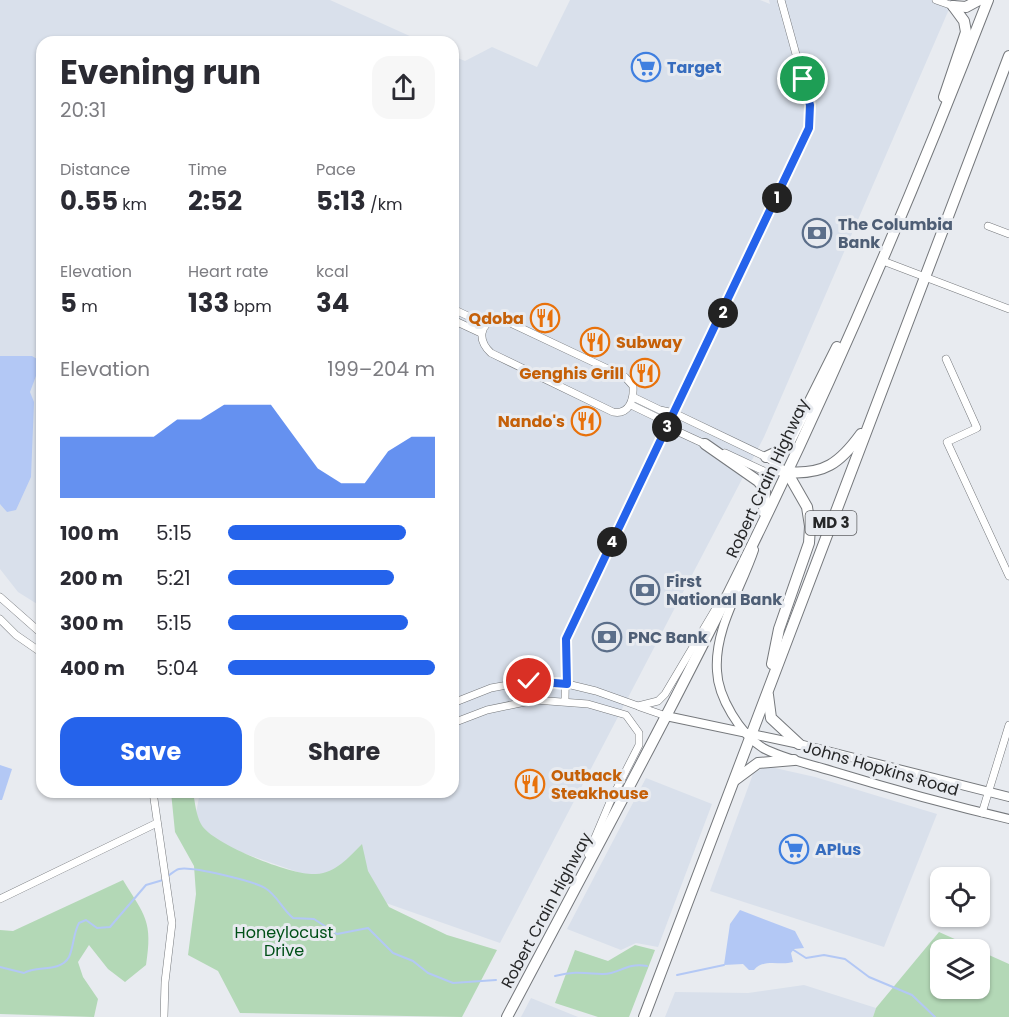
<!DOCTYPE html>
<html lang="en">
<head>
<meta charset="utf-8">
<style>
	body { margin:0; font-family:Poppins,sans-serif; background:#f7f7f7; color:#2b2b33; height:100vh; display:flex; flex-direction:column; font-size:22px; white-space:nowrap }
	* { box-sizing:border-box; margin:0 }
	p { font-size:20px; color:#7c7c81 }
	.icon { flex:none; width:33px; height:33px; fill:none; stroke:currentColor; stroke-width:2; stroke-linecap:round; stroke-linejoin:round }
	.map { position:relative; flex:1; overflow:hidden }
	.drawer { position:absolute; left:36px; top:36px; width:423px; height:762px; display:flex; flex-direction:column; background:#fff; border-radius:18px; box-shadow:0 2px 4px #0004 }
	.drawer>* { flex:none }
	.controls { position:absolute; left:930px; top:867px; display:grid; gap:12px }
	.controls a { display:grid; place-items:center; width:60px; height:60px; border-radius:12px; background:#fff; box-shadow:0 2px 4px #0004; font-size:30px }
	.pin { position:absolute; display:grid; place-items:center; width:51px; height:51px; color:#fff; margin:-26px; border:3px solid #fff; border-radius:50%; box-shadow:0 2px 6px #0007 }
	.km { position:absolute; width:30px; height:30px; margin:-15px; border-radius:50%; background:#222; color:#fff; font-size:16px; line-height:30px; text-align:center }
	.round { display:grid; place-items:center; flex:none; width:63px; height:63px; border-radius:18px; background:#f7f7f7 }
	.summary { display:flex; align-items:center; justify-content:space-between; height:102px; padding:0 24px }
	h1 { font-size:33px; font-weight:700; line-height:45px }
	.figures { display:grid; grid-template-columns:repeat(3,1fr); gap:9px; height:102px; padding:6px 24px }
	.figures div { display:grid; align-content:center }
	.figures b { font-size:26px; font-weight:700 }
	.figures small { font-size:16px; font-weight:400 }
	.figures p { font-size:16px }
	.chart { height:168px; padding:12px 24px }
	.chart p { display:flex; justify-content:space-between }
	.chart svg { width:100%; height:108px; margin-top:6px; fill:#2563eb; opacity:.7 }
	.primary-button { display:flex; gap:12px; margin-top:auto; padding:12px 24px }
	.primary-button a { flex:1; height:69px; border-radius:18px; background:#2563eb; color:#fff; font-size:24px; font-weight:700; line-height:69px; text-align:center }
	.primary-button a+a { background:#f7f7f7; color:#2b2b33 }
	ul { padding:0 24px; list-style:none; font-size:20px }
	li { display:grid; grid-template-columns:96px 72px 1fr; align-items:center; height:45px }
	li i { height:15px; border-radius:8px; background:#2563eb }
	.map>svg:first-child { display:block }
	.built { fill:#d9e0eb }
	.green { fill:#b3d8b6 }
	.water { fill:#b3c8f5 }
	.lines { fill:none; stroke-linecap:round; stroke-linejoin:round }
	.stream { stroke:#b3c8f5; stroke-width:2 }
	.minor-casing { stroke:#75787c; stroke-width:8 }
	.tertiary-casing { stroke:#75787c; stroke-width:10 }
	.trunk-casing { stroke:#75787c; stroke-width:12 }
	.minor { stroke:#fff; stroke-width:7 }
	.tertiary { stroke:#fff; stroke-width:8 }
	.trunk { stroke:#fff; stroke-width:10 }
	.route-casing { stroke:#fff; stroke-width:12 }
	.route { stroke:#2563eb; stroke-width:8 }
	.labels { text-anchor:middle; stroke-width:6; stroke-linejoin:round; paint-order:stroke }
	.shield { fill:#e8ebf0; stroke:#606264; stroke-width:1.5 }
	.shield-label { font-size:15px; font-weight:bold; fill:#262728 }
	.shop-label { font-size:16px; font-weight:bold; fill:#366cbe; stroke:#e8ebf0; text-anchor:start }
	.service-label { font-size:16px; font-weight:bold; fill:#4e5e75; stroke:#e8ebf0; text-anchor:start }
	.food-label { font-size:16px; font-weight:bold; fill:#c56008; stroke:#e8ebf0; text-anchor:end }
	.street-label { font-size:16px; fill:#262728; stroke:#e8ebf0 }
	.park-label { font-size:16px; fill:#005018; stroke:#e8ebf0 }
</style>
</head>
<body>
<div class="map">
<svg width="1009" height="1017" viewBox="0 0 1009 1017">
	<rect width="100%" height="100%" fill="#e8ebf0"/>
	<g class="built">
		<path d="M0,0H330L423,42H42V607L18,592L0,569Z"/>
		<path d="M570,0H760L770,4L769,0H953L764,437L500,943L192,835L200,792H453V56L465,61L492,47L537,67Z"/>
		<path d="M766,766L815,777L937,814L884,947L710,891L753,774Z"/>
		<path d="M646,778L712,804L658,947L636,943L621,950L567,929Z"/>
		<path d="M804,985L876,1008L873,1017H665L675,992L748,993Z"/>
		<path d="M531,998L578,1017H521Z"/>
	</g>
	<g class="green">
		<path d="M171,792H193C195,802 196,815 201,824C211,844 293,876 316,874C336,873 349,857 362,844L368,871L389,907L447,935L497,950L462,1017L240,1013L218,971L188,955L196,894L194,866L175,832Z"/>
		<path d="M123,880C145,916 153,921 146,965L125,982L108,969L89,945L78,962L83,977L98,999L94,1017L0,1014V930L13,931Z"/>
		<path d="M939,932L977,949L940,950V988H980V951L1009,964V1017H873L876,1008Z"/>
		<path d="M635,945L655,950L629,1017H598L555,1003L575,950L608,961Z"/>
	</g>
	<g class="water">
		<path d="M0,356H32L37,359L39,368L30,392L34,402L31,477L16,510L7,512L0,504Z"/>
		<path d="M0,765L12,769L2,800H0Z"/>
		<path d="M740,910L795,931L804,948L794,949L791,953L793,962C780,966 764,958 754,970H749L743,964L724,965L730,924Z"/>
	</g>
	<g class="lines">
		<g class="stream">
			<path d="M168,876C171,874 175,870 179,869C192,866 253,881 265,888C277,895 282,909 293,918L314,919L337,934L368,928L393,953L413,961L428,973L453,983L496,980"/>
			<path d="M792,949L806,958L824,955L845,959L869,977L912,995L935,1017"/>
			<path d="M0,967L24,973C37,965 60,973 69,957C74,946 73,934 79,923L86,920L97,928L110,927L146,885L163,880"/>
			<path d="M677,975L724,965"/>
			<path d="M555,976C575,971 583,973 602,974C619,975 625,962 647,966"/>
		</g>
		<g class="minor-casing">
			<g id="minor">
				<path d="M936,0L953,6"/>
				<path d="M988,226L1009,234"/>
				<path d="M883,261L1009,309"/>
				<path d="M453,309L485,324"/>
				<path d="M497,319L504,320L625,377L633,386C634,400 629,415 613,412L491,353C478,341 478,324 497,319Z"/>
				<path d="M453,320L481,333"/>
				<path d="M946,359L977,428L947,442L1009,576"/>
				<path d="M633,397L660,410L674,413L766,457L787,472"/>
				<path d="M631,405L658,418L668,427L707,445"/>
				<path d="M725,453L766,472H787"/>
				<path d="M0,597L42,634"/>
				<path d="M0,619L16,635L42,653"/>
				<path d="M565,701L566,639L809,128L810,105L781,0"/>
				<path d="M453,703L491,688L529,681L567,684L596,691L638,706L658,701L665,694L719,603"/>
				<path d="M640,707L666,716"/>
				<path d="M453,723L487,710L535,700L588,704L626,715L639,733V745L610,802L588,854"/>
				<path d="M153,792L172,923L165,982L164,1017"/>
				<path d="M982,813L1009,725"/>
				<path d="M0,899L157,823"/>
			</g>
		</g>
		<g class="tertiary-casing">
			<g id="tertiary">
				<path d="M754,550C741,589 714,629 717,671C718,697 740,734 763,748C783,759 810,764 832,771C891,789 949,805 1009,819"/>
				<path d="M666,716L799,744L1009,797"/>
			</g>
		</g>
		<g class="trunk-casing">
			<g id="trunk">
				<path d="M953,6L966,7L979,0"/>
				<path d="M944,97L966,32L964,21L953,6"/>
				<path d="M705,444L758,481L765,489L764,512"/>
				<path d="M766,457L787,447L837,347"/>
				<path d="M787,472C824,475 840,463 861,434"/>
				<path d="M772,664L779,629L809,543L810,526L807,507L787,472"/>
				<path d="M768,695L771,718L799,744"/>
				<path d="M735,780L758,763L794,760"/>
				<path d="M507,1017C593,854 682,691 762,525C845,353 919,178 988,0"/>
				<path d="M644,1017L1009,56"/>
			</g>
		</g>
		<use href="#minor" class="minor"/>
		<use href="#tertiary" class="tertiary"/>
		<use href="#trunk" class="trunk"/>
	</g>
	<g class="lines">
		<g class="route-casing">
			<path id="route" d="M529,681L567,684L566,639L809,128L810,105L803,79"/>
		</g>
		<use href="#route" class="route"/>
	</g>
	<defs>
		<g id="supermarket-ring" transform="scale(1.5)"><circle r="9.5" fill="#e8ebf0" stroke="#3f7fe0" stroke-width="1.5"/><path d="M-6-5.5h2.5l.6 2H6L4.5 2H-2.5L-4.4-4H-6ZM-1.5 3.2a1.3 1.3 0 1 0 .1 0ZM3 3.2a1.3 1.3 0 1 0 .1 0Z" fill="#3f7fe0"/></g>
		<g id="bank-ring" transform="scale(1.5)"><circle r="9.5" fill="#e8ebf0" stroke="#5c6f8a" stroke-width="1.5"/><path d="M-6-4H6V4H-6ZM0-2.3a2.3 2.3 0 1 0 0 4.6a2.3 2.3 0 1 0 0-4.6Z" fill="#5c6f8a"/></g>
		<g id="restaurant-ring" transform="scale(1.5)"><circle r="9.5" fill="#e8ebf0" stroke="#e8710a" stroke-width="1.5"/><path d="M-5-6h1v4h1v-4h1v4h1v-4h1v5L-1.5 .5V6h-2V.5L-5-1ZM5-6V6H3V1.5H1.5Q1.5-4 5-6Z" fill="#e8710a"/></g>
	</defs>
	<g fill-rule="evenodd">
		<use href="#supermarket-ring" x="646" y="67"/>
		<use href="#bank-ring" x="817" y="233"/>
		<use href="#restaurant-ring" x="545" y="318"/>
		<use href="#restaurant-ring" x="595" y="342"/>
		<use href="#restaurant-ring" x="645" y="373"/>
		<use href="#restaurant-ring" x="586" y="421"/>
		<use href="#bank-ring" x="645" y="590"/>
		<use href="#bank-ring" x="607" y="637"/>
		<use href="#restaurant-ring" x="530" y="784"/>
		<use href="#supermarket-ring" x="794" y="849"/>
	</g>
	<g class="labels">
		<rect class="shield" x="805.5" y="511" width="51" height="24" rx="4.5"/>
		<g class="shield-label">
			<text x="831" y="528">MD 3</text>
		</g>
		<g class="shop-label">
			<text x="667" y="73">Target</text>
			<text x="815" y="855">APlus</text>
		</g>
		<g class="service-label">
			<text x="838" y="230">The Columbia<tspan x="838" dy="18">Bank</tspan></text>
			<text x="666" y="587">First<tspan x="666" dy="18">National Bank</tspan></text>
			<text x="628" y="643">PNC Bank</text>
		</g>
		<g class="food-label">
			<text x="524" y="324">Qdoba</text>
			<text x="616" y="348" text-anchor="start">Subway</text>
			<text x="624" y="379">Genghis Grill</text>
			<text x="565" y="427">Nando's</text>
			<text x="551" y="781" text-anchor="start">Outback<tspan x="551" dy="18">Steakhouse</tspan></text>
		</g>
		<g class="street-label">
			<text transform="translate(767 478) rotate(-65)" y="6">Robert Crain Highway</text>
			<text transform="translate(881 768) rotate(16)" y="6">Johns Hopkins Road</text>
			<text transform="translate(546 910) rotate(-62)" y="6">Robert Crain Highway</text>
		</g>
		<g class="park-label">
			<text x="284" y="938">Honeylocust<tspan x="284" dy="18">Drive</tspan></text>
		</g>
	</g>
</svg>
<div class="controls">
<a><svg class="icon" aria-label="locate" viewBox="0 0 24 24"><circle cx="12" cy="12" r="6"/><path d="M12 2v4M12 18v4M2 12h4M18 12h4"/></svg></a>
<a><svg class="icon" aria-label="layers" viewBox="0 0 24 24"><path d="M12 4l9 5-9 5-9-5zM3 14l9 5 9-5"/></svg></a>
</div>
<div class="pin" style="left:803px;top:79px;background:#1e9e55"><svg class="icon" aria-label="arrive" viewBox="0 0 24 24"><path d="M6 21V4h12l-3 4 3 4H6"/></svg></div>
<div class="pin" style="left:529px;top:681px;background:#d93025"><svg class="icon" aria-label="check" viewBox="0 0 24 24"><path d="M5 12l5 5 9-10"/></svg></div>
<b class="km" style="left:777px;top:198px">1</b>
<b class="km" style="left:723px;top:313px">2</b>
<b class="km" style="left:667px;top:427px">3</b>
<b class="km" style="left:612px;top:542px">4</b>
<section class="drawer">
<div class="summary"><div><h1>Evening run</h1><p>20:31</p></div><a class="round"><svg class="icon" aria-label="share" viewBox="0 0 24 24"><path d="M12 15V3M7 8l5-5 5 5M5 13v7h14v-7"/></svg></a></div>
<div class="figures">
<div><p>Distance</p><b>0.55<small> km</small></b></div>
<div><p>Time</p><b>2:52</b></div>
<div><p>Pace</p><b>5:13<small> /km</small></b></div>
</div>
<div class="figures">
<div><p>Elevation</p><b>5<small> m</small></b></div>
<div><p>Heart rate</p><b>133<small> bpm</small></b></div>
<div><p>kcal</p><b>34</b></div>
</div>
<div class="chart"><p><span>Elevation</span>199–204 m</p>
<svg viewBox="0 0 160 44" preserveAspectRatio="none"><path d="M0 44V19L10 19L20 19L30 19L40 19L50 12L60 12L70 6L80 6L90 6L100 19L110 32L120 38L130 38L140 25L150 19L160 19V44z"/></svg>
</div>
<ul>
<li><b>100 m</b>5:15<i style="width:86%"></i></li>
<li><b>200 m</b>5:21<i style="width:80%"></i></li>
<li><b>300 m</b>5:15<i style="width:87%"></i></li>
<li><b>400 m</b>5:04<i style="width:100%"></i></li>
</ul>
<div class="primary-button"><a>Save</a><a>Share</a></div>
</section>
</div>
</body>
</html>
